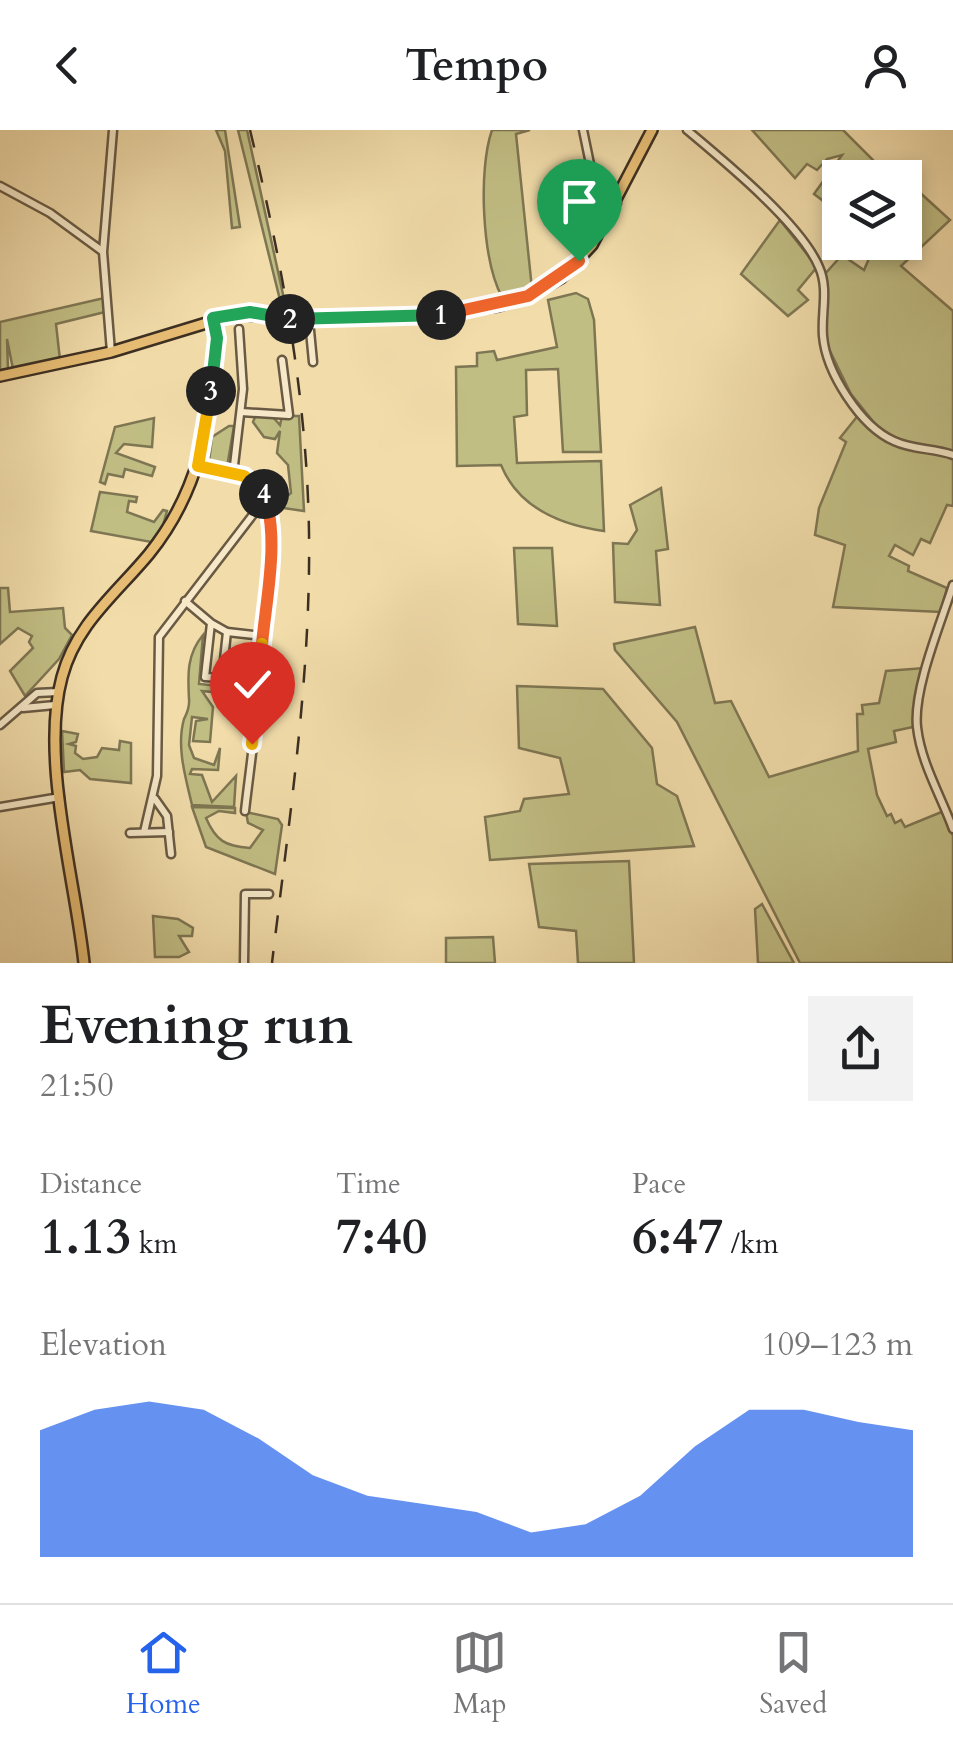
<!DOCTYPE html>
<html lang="en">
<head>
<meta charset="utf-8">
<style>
	body { margin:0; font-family:Cardo,serif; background:#f2f2f2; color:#202124; height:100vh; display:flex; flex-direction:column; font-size:38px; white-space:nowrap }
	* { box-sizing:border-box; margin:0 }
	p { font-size:32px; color:#757577 }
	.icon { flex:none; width:55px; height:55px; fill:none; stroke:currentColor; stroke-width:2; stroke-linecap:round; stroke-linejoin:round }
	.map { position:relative; height:833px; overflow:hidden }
	.panel { display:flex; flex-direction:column; background:#fff; flex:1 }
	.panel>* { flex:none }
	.tools { position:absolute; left:822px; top:30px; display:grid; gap:20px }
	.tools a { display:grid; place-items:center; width:100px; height:100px; border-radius:0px; background:#fff; box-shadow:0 5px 15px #0003; font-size:50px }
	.pin { position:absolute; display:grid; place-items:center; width:85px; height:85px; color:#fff; margin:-102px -42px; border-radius:50% 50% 50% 0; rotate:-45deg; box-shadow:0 0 10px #0007 }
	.pin .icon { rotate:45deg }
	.km { position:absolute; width:50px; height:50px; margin:-25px; border-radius:50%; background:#222; color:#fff; font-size:28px; line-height:50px; text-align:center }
	.round { display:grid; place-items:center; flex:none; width:105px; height:105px; border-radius:0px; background:#f2f2f2 }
	.headline { display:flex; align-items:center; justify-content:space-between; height:170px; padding:0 40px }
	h1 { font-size:55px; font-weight:600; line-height:75px }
	.figures { display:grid; grid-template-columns:repeat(3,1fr); gap:15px; height:170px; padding:10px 40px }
	.figures div { display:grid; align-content:center }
	.figures b { font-size:50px; font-weight:600 }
	.figures small { font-size:28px; font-weight:400 }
	.figures p { font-size:28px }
	.chart { height:280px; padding:20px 40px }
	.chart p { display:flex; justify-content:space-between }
	.chart svg { width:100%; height:180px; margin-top:10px; fill:#2563eb; opacity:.7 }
	header { display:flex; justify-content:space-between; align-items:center; height:130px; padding:0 40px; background:#fff; font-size:45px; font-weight:600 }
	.dock { display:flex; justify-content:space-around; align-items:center; height:140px; border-top:2px solid #e0e0e0; background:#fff; font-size:28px; color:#757577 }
	.dock a { display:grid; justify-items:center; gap:5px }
	.dock .on { color:#2563eb }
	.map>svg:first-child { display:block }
	.green { fill:#c1be84; stroke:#7e7653; stroke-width:2.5 }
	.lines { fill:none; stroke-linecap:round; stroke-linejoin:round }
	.minor-casing { stroke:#695a44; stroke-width:11 }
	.major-casing { stroke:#3c2f22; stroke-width:14 }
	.minor { stroke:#f6e8c8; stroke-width:6 }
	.major { stroke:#e8be75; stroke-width:9 }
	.rail { stroke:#3c2f22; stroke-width:2.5; stroke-dasharray:18 18; stroke-linecap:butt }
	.split-1-casing { stroke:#fff; stroke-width:20 }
	.split-2-casing { stroke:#fff; stroke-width:20 }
	.split-3-casing { stroke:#fff; stroke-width:20 }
	.split-4-casing { stroke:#fff; stroke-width:20 }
	.split-5-casing { stroke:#fff; stroke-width:20 }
	.split-6-casing { stroke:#fff; stroke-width:20 }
	.split-1 { stroke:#f0652b; stroke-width:12 }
	.split-2 { stroke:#22a559; stroke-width:12 }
	.split-3 { stroke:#22a559; stroke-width:12 }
	.split-4 { stroke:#f5b400; stroke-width:12 }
	.split-5 { stroke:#f0652b; stroke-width:12 }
	.split-6 { stroke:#f5b400; stroke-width:12 }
</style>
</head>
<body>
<header><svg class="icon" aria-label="back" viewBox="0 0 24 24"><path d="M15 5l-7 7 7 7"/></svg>Tempo<svg class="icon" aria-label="person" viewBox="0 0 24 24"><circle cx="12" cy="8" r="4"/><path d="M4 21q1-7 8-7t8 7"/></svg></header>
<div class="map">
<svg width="953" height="833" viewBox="0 0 953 833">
	<rect width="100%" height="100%" fill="#f1dcaa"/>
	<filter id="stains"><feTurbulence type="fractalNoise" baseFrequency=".002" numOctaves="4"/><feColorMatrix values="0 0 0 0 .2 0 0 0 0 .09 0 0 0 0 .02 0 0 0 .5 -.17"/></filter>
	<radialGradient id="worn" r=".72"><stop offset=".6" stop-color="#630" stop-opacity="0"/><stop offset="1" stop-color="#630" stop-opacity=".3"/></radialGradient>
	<g class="green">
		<path d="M216,0H225L240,97L232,98L225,21Z"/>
		<path d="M238,0H247L286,178L281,174Z"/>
		<path d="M492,0H530L516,4L532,159L502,167C482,130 478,40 492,0Z"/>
		<path d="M752,0H843L879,36L877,41L846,32L839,44L843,47L840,62L832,59L826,73L814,64L842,25L827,29L817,40L807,34L795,48Z"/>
		<path d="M905,49L950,90L901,136L953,181V323L902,312L880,300L851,264L827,215L825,144L842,125L864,140L875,115L905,112Z"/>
		<path d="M780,90L817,137L798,160L808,170L788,186L741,144Z"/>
		<path d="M576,163L588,169L594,190L601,322H563L558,239L526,240L527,285L514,287L517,333L601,331L604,401C561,395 519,379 501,335L457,336L456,237L477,236V223L494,221L497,230L557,217L548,170Z"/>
		<path d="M104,168L105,182L56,194L60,230L13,239L7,209L8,240L0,241V192Z"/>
		<path d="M860,283L881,306L953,327V376L947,375L930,413L921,409L913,425L895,415L889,426L909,436L908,441L947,458L941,482L833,477L845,415L815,405L819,378L846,312L840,308Z"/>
		<path d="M272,286L280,295L282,286H299L304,381L283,378V370L291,363L288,335L277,323L280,301L275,309L264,307L253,292L255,287Z"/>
		<path d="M154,288L152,317L124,314L116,323L155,337L152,346L125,339L123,347L108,344L105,354L100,352L115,297Z"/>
		<path d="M229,296H234L227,337L209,332L212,307Z"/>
		<path d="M661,358L668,419L656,421L660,475L615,472L613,413L628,414L637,400L630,375Z"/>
		<path d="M100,362L137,367L136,372L129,371L127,382L154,392L163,380L167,381L163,395L151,412L91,401Z"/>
		<path d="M514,418H552L557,496L518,494Z"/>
		<path d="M0,458H8L10,482L63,478L65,498L72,505L59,529L25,566L10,541L33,518L29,512L32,506L18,498L0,514Z"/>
		<path d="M695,497L715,573L731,571L769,647L858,621L857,584H863L862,575L879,573L886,541L924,538L913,597L894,601L896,612L868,619L877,665L887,686L891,684L895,693L901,690L905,697L944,681L953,706V833H800L677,592L615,520L614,514Z"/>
		<path d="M203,505L199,554L229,557L228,579L218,577L212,562L202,561L213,577L210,612L193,611L196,591L208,589L192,587L189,615L194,628L214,635L220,618L218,640L192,639L190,644L202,645L212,672L236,646L234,677L192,675C186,649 176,617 184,589C186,585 190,578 189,569C188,547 186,525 203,505Z"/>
		<path d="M517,556L603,559L652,618L657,654L677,666L694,716L490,730L485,687L520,681L524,669L569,664L560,628L519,618Z"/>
		<path d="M62,601L78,604L76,612L69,614L76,616L75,623L83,629L97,627L102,618L119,620L120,611L131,613V653L90,649L80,640L64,642Z"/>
		<path d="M192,677L235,678V683L219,681L206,688C216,711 225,716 250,718L263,700L248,693L246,682L278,689L282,695L275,744L206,717Z"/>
		<path d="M629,731L634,833H578L576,801L539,797L529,734Z"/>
		<path d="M762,774L794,833H758L755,779Z"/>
		<path d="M153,786L178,789L193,798L192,806H179L189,822L179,827H155Z"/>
		<path d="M493,807L495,833H446V808Z"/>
	</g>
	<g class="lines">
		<g class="minor-casing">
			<g id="minor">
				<path d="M583,0L596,63L617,73"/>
				<path d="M687,0C724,31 801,94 819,137C829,159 821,183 823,206C826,242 860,296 894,311C913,320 934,318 953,325"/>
				<path d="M0,56L50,83L102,121"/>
				<path d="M309,190L313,232"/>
				<path d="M111,222L103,122L113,0"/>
				<path d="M241,282L289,285L282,230"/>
				<path d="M198,336L256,353C287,387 251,625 245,681"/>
				<path d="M233,344L243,259L239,199"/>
				<path d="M256,381L259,356"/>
				<path d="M953,455C941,493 913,559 917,597C921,633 941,666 953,699"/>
				<path d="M185,471L211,493L205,547L222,548L227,502L211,493"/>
				<path d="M227,502L263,506"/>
				<path d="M23,578L55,575"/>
				<path d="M0,595L37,563L58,562"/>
				<path d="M155,669L167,686L171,724"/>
				<path d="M0,677L60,667"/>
				<path d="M144,702L157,646L159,507L255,382L268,375"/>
				<path d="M130,703L169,702"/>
				<path d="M244,833L245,764H269"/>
			</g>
		</g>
		<g class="major-casing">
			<g id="major">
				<path d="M0,246L111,222L236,184L307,190L410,188L498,176L528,167L561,148L592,115L652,0"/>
				<path d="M84,833C75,748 40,628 62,547C76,494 116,464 149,424C187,377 205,324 211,264C213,239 220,212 213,189"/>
			</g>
		</g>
		<use href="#minor" class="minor"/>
		<use href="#major" class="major"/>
		<path class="rail" d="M250,0C282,133 307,266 309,403C311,547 289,690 272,833"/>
	</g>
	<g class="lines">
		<g class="split-1-casing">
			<path id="split-1" d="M441,185L528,166L579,131"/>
		</g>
		<g class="split-2-casing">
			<path id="split-2" d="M290,189L441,185"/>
		</g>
		<g class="split-3-casing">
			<path id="split-3" d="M211,261L217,208L213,188L250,182L290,189"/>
		</g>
		<g class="split-4-casing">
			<path id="split-4" d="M211,261L198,336L244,346L264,364"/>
		</g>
		<g class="split-5-casing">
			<path id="split-5" d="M262,514C266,469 280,408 264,364"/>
		</g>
		<g class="split-6-casing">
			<path id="split-6" d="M252,614L262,514"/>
		</g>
		<use href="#split-1" class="split-1"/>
		<use href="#split-2" class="split-2"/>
		<use href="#split-3" class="split-3"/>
		<use href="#split-4" class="split-4"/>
		<use href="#split-5" class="split-5"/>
		<use href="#split-6" class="split-6"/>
	</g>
	<rect width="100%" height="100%" filter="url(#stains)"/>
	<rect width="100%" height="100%" fill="url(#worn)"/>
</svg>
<div class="tools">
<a><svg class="icon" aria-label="layers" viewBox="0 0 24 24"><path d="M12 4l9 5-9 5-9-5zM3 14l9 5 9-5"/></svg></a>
</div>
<div class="pin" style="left:579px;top:131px;background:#1e9e55"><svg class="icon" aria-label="arrive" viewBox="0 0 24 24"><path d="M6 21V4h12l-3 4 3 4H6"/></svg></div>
<div class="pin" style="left:252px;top:614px;background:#d93025"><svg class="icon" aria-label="check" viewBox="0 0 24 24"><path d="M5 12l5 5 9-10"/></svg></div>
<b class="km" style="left:441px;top:185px">1</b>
<b class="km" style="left:290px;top:189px">2</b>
<b class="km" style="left:211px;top:261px">3</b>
<b class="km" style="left:264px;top:364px">4</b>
</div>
<section class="panel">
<div class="headline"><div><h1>Evening run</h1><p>21:50</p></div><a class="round"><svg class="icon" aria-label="share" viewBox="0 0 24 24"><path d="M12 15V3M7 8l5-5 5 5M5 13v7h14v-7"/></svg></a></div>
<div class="figures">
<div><p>Distance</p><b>1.13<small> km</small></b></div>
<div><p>Time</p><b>7:40</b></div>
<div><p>Pace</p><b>6:47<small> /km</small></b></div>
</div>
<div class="chart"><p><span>Elevation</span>109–123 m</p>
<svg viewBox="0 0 160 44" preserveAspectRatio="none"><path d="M0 44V13L10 8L20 6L30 8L40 15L50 24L60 29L70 31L80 33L90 38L100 36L110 29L120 17L130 8L140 8L150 11L160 13V44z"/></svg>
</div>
</section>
<nav class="dock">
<a class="on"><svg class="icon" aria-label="home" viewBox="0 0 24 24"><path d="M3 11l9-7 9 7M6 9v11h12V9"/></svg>Home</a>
<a><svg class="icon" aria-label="map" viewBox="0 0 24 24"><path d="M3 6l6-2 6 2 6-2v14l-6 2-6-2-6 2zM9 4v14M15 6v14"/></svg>Map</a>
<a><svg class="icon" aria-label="saved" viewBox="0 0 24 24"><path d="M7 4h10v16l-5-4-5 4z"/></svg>Saved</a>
</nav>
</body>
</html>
